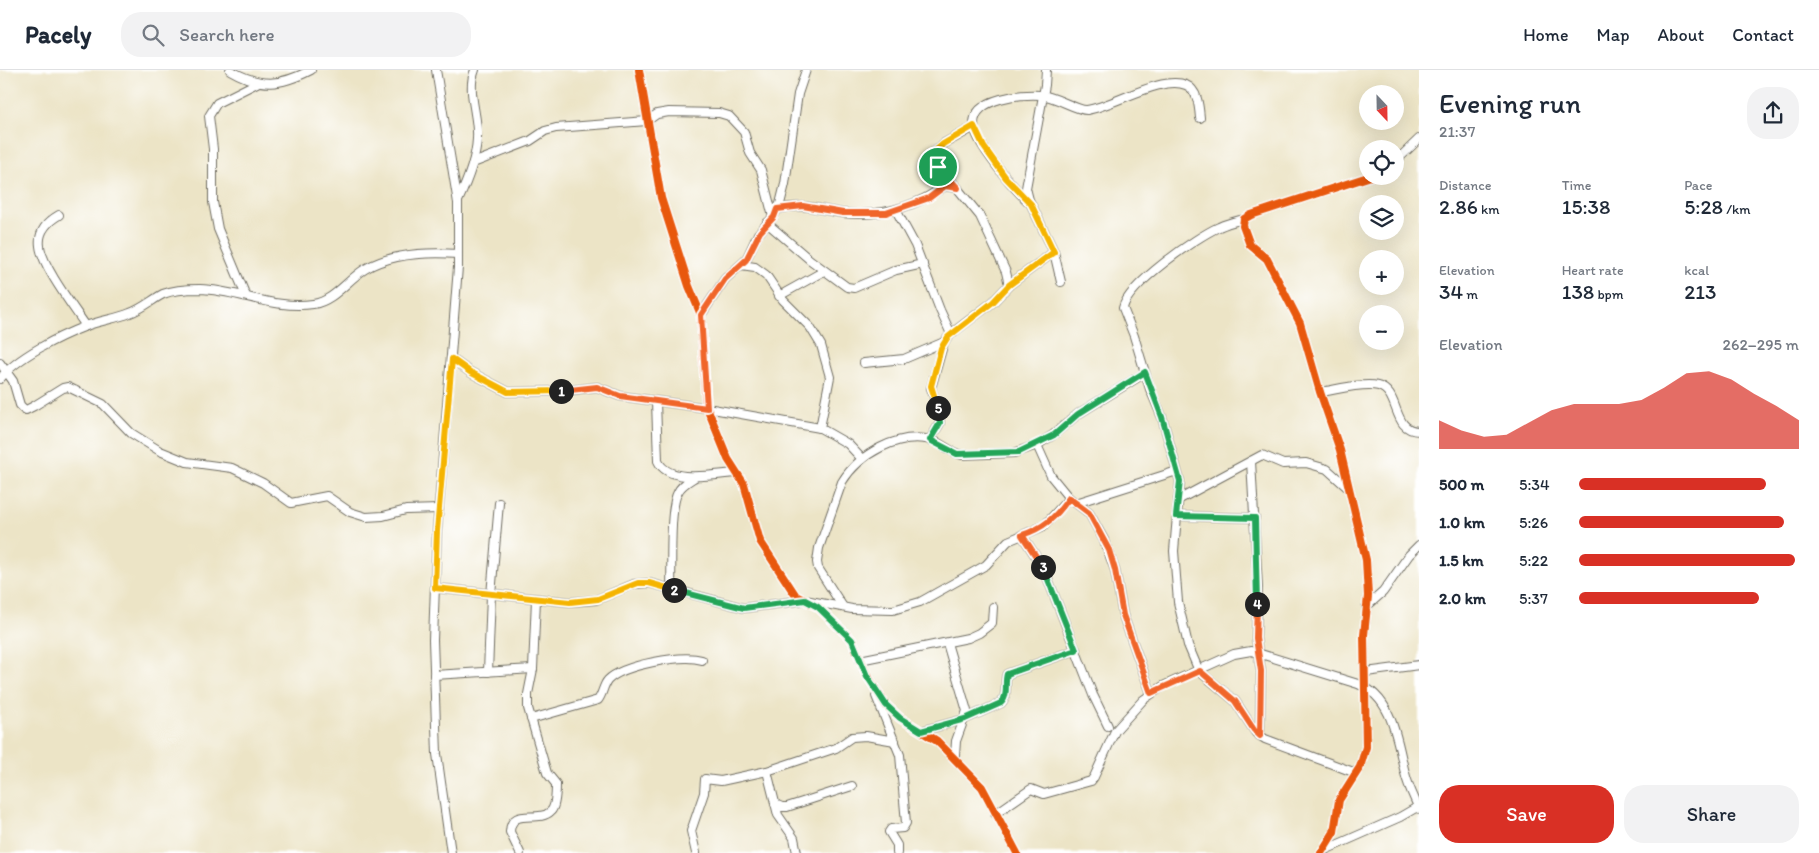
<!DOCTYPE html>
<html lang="en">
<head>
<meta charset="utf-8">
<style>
	body { margin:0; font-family:Itim,sans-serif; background:#f2f2f3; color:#1f2937; height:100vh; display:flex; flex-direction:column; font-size:19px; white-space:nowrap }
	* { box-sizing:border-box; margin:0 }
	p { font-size:16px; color:#747a83 }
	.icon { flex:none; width:28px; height:28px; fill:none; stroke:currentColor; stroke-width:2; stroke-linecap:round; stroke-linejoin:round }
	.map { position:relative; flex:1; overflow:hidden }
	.details { display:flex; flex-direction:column; background:#fff; width:400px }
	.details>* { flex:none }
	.needle { width:32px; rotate:158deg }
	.controls { position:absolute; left:1359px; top:15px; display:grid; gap:10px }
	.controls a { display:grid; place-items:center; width:45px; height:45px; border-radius:50%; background:#fff; box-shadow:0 5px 20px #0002; font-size:25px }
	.pin { position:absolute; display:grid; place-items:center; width:42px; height:42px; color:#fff; margin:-21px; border:2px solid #fff; border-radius:50%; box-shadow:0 1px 5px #0007 }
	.km { position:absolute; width:25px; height:25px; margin:-12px; border-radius:50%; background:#222; color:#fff; font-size:14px; line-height:25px; text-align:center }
	.round { display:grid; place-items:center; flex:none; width:52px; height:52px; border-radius:20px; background:#f2f2f3 }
	.headline { display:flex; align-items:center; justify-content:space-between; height:85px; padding:0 20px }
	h1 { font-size:28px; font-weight:600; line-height:38px }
	.stats { display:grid; grid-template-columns:repeat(3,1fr); gap:8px; height:85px; padding:5px 20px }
	.stats div { display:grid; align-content:center }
	.stats b { font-size:21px; font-weight:600 }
	.stats small { font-size:14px; font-weight:400 }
	.stats p { font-size:14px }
	.chart { height:140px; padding:10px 20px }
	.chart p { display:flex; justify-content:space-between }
	.chart svg { width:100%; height:90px; margin-top:5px; fill:#d93025; opacity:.7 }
	.primary-button { display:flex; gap:10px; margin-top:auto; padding:10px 20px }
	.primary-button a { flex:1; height:58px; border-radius:20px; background:#d93025; color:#fff; font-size:20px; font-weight:600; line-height:58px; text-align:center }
	.primary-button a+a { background:#f2f2f3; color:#1f2937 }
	ul { padding:0 20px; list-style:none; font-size:16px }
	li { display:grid; grid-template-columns:80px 60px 1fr; align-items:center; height:38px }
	li i { height:12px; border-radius:6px; background:#d93025 }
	header { display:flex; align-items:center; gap:30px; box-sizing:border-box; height:70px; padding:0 25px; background:#fff; border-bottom:1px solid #e0e1e3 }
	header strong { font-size:24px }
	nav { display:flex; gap:28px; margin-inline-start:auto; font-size:18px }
	.search { width:350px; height:45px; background:#f2f2f3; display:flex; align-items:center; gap:12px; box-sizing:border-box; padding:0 18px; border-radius:20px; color:#747a83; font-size:19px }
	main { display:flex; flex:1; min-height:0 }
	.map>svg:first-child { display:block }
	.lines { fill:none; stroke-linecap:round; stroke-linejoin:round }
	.minor-casing { stroke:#6f6c61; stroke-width:10 }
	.minor { stroke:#fff; stroke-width:8 }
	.cycleway-casing { stroke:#fff; stroke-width:11 }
	.cycleway { stroke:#e8590c; stroke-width:8 }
	.split-1-casing { stroke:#fff; stroke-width:10 }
	.split-2-casing { stroke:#fff; stroke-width:10 }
	.split-3-casing { stroke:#fff; stroke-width:10 }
	.split-4-casing { stroke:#fff; stroke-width:10 }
	.split-5-casing { stroke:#fff; stroke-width:10 }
	.split-6-casing { stroke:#fff; stroke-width:10 }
	.split-1 { stroke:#f0652b; stroke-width:6 }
	.split-2 { stroke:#f5b400; stroke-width:6 }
	.split-3 { stroke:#22a559; stroke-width:6 }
	.split-4 { stroke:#f0652b; stroke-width:6 }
	.split-5 { stroke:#22a559; stroke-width:6 }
	.split-6 { stroke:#f5b400; stroke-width:6 }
</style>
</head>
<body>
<header>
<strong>Pacely</strong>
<div class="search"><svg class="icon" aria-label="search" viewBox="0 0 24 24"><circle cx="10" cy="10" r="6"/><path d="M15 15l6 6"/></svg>Search here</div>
<nav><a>Home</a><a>Map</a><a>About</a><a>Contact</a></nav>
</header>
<main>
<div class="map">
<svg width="1419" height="783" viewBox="0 0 1419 783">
	<rect width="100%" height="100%" fill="#fff"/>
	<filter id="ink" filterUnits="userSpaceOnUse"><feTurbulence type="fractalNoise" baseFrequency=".02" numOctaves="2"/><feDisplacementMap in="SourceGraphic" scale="10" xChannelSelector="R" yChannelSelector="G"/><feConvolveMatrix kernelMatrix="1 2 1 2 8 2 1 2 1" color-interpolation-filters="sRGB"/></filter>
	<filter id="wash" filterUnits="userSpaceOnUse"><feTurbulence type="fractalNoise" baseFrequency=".0096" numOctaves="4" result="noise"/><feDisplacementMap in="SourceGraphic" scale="20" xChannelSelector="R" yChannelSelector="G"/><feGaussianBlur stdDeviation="1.12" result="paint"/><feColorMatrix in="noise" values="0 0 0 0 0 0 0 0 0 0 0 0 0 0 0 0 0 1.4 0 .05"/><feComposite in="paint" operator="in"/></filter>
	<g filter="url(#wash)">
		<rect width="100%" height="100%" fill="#ece4c6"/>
	</g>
	<g filter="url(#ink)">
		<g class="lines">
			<g class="minor-casing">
				<g id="minor">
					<path d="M230,0C261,18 280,16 311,0"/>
					<path d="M436,0L458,133V197L437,461L433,570L437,684L451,783"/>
					<path d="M639,0L661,128L689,216L701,245L706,335L728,389L744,414L760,471L796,526L818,537L852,570L867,605L886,635L900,648L937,671L982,717L1017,783"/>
					<path d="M1046,0L1045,15L1026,118L1029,130L1054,182L1061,212"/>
					<path d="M974,57L943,74L931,86L980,146L1006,202L1009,215"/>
					<path d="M1395,92L1419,69"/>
					<path d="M473,93L530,71L545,61L556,58L647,51L657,44L669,42L719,43L729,46L744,62L750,83L761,100L773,147"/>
					<path d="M458,131C467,112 476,90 477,69C479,46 466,21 475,0"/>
					<path d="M1031,134C1017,122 974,73 974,54C974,27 1022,24 1041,25C1055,26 1078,41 1087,40C1114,36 1161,5 1186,15C1198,20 1199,37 1200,48"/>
					<path d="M777,139C806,133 816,139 842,143C880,147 914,138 945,116L958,118"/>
					<path d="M896,140L915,175L940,240L951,264"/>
					<path d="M59,145C47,152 38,162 40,176C42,196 74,238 86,256"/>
					<path d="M1244,149C1236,151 1227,153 1219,157C1196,167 1128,215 1123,238L1134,266L1150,319L1162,347L1180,411L1174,481L1178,532L1188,575L1199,601L1235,631L1256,663L1265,669L1356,703"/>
					<path d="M767,153L809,189L847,217L854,218L896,200L923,194"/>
					<path d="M741,195L755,197L766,205L783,230L810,257L821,275L830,307L820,358"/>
					<path d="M246,226L218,159L213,132V79L209,46L217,33L257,13"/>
					<path d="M779,226L824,201"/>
					<path d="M701,245L725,209L746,190L758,164L773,147L780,134L785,114L798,24L806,0"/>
					<path d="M452,289L470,302L508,322L564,321L597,317L620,326L707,338L820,358L848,374L862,389"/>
					<path d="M0,293L13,311L20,335L23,338L26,340L34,336L63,318L68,317L103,334L131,363L160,381L187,392L232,398L263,413L291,433L327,426L350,442L366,447L383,446L406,440L439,439"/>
					<path d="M864,293L904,289L944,272"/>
					<path d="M0,309C17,287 60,266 86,256C101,250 116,249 130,243C142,239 152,230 163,224C173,220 189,219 200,219C238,220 275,240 313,234C334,231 347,210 365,199C392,183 428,182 458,184"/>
					<path d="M1320,322C1335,320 1364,312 1378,316C1401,322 1391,361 1419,361"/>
					<path d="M656,331L658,391C669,415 716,404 737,403"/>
					<path d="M930,370L940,353L939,342L931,318L944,272L951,264L993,232L1009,215L1054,182"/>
					<path d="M1037,375L1051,406L1069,428L1089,443L1104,470L1115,500L1123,545L1151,623"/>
					<path d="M1251,391L1258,517L1256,568L1261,601L1260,666"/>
					<path d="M1178,430L1262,385L1283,394L1306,393L1327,399L1348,418"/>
					<path d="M1076,433L1177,401"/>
					<path d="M1177,446L1255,448"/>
					<path d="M1022,465L1044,499L1093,625L1108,656"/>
					<path d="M435,518L570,532L596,530L634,514L649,513L744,538L805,530L852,539L893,540L920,532L986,495L1008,471L1044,456L1069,428"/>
					<path d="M671,519C672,498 669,437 678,422C681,415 689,411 695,407"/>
					<path d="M843,537L818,498L817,492L819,478L842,412C859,384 898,362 931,370C943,373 950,383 962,385L1014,383L1037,375L1053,365L1078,344L1145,303"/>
					<path d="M1366,537L1383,522L1409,485L1419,475"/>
					<path d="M947,573L967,641L956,671L955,686"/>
					<path d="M860,590L968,568L979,563L992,553L993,537"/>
					<path d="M488,602L491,525L499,433"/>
					<path d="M1366,602L1419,595"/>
					<path d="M434,605L533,599"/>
					<path d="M876,626L900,685L906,753L903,758L891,759L889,762L897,775V783"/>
					<path d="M531,649L598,630C603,624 603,615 608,610C623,595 682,584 702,590"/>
					<path d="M921,661L965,649L1001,633C1009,625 1004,613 1007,604L1076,580"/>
					<path d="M767,701L778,745L794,768L797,783"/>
					<path d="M775,734L782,737H787L852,716"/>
					<path d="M995,744L1031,719L1044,724L1091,711L1094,707L1115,661L1143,630L1163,616L1234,584L1251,581L1358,614C1393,627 1397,671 1405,703C1408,716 1414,727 1419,739"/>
					<path d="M1325,780L1400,747L1419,736"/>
					<path d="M520,783L510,762C511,736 538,754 551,741C556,736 556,721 556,714L547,703L528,638V624L533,599L536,529"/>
					<path d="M696,783L691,761L704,723L705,709L721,711L767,701L836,678L852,667L866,666L895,671"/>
					<path d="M1321,783L1334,762L1339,730L1360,697L1366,677L1364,565L1368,526L1366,490L1340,380L1320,322L1300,253L1267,189L1250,175L1243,156L1244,149L1251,145L1371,106"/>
				</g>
			</g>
			<use href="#minor" class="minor"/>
			<g class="cycleway-casing">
				<g id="cycleway">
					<path d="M639,0L661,128L689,216L701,245L706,335L728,389L744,414L760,471L796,526L818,537L852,570L867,605L886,635L900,648L937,671L982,717L1017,783"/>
					<path d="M1321,783L1334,762L1339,730L1360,697L1366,677L1364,565L1368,526L1366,490L1340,380L1320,322L1300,253L1267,189L1250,175L1243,156L1244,149L1251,145L1371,106"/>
				</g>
			</g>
			<use href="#cycleway" class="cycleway"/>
		</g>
	</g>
	<g class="lines" filter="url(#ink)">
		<g class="split-1-casing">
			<path id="split-1" d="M561,321L597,317L620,326L707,338L701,245L725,209L746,190L760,162L774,147L777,139L803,136L843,143H886L929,128L945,116L958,118L938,97"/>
		</g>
		<g class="split-2-casing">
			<path id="split-2" d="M561,321L508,322L470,302L452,289L437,461L435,518L570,532L598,529L638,513H649L674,520"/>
		</g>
		<g class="split-3-casing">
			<path id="split-3" d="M674,520L744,538L805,530L818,537L852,570L867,606L886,635L900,648L921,661L965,649L1001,633C1009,625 1004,613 1007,604L1076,580L1043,497"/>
		</g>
		<g class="split-4-casing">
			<path id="split-4" d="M1043,497L1022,465C1044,458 1056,447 1069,428L1089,443L1109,480L1115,500L1123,545L1151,623L1200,601L1235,631L1254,660L1260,666L1261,601L1256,568L1257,534"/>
		</g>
		<g class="split-5-casing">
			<path id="split-5" d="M938,338L940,353L930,370L957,384L1019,382L1054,365L1078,344L1145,302L1162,347L1180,411L1176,446L1255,448L1257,534"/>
		</g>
		<g class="split-6-casing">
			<path id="split-6" d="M938,338L931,316L941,278L948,267L993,232L1009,215L1054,182L1031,134L1006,108L984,77L974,56L943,74L932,84L938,97"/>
		</g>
		<use href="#split-1" class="split-1"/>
		<use href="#split-2" class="split-2"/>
		<use href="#split-3" class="split-3"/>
		<use href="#split-4" class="split-4"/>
		<use href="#split-5" class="split-5"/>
		<use href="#split-6" class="split-6"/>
	</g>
</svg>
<div class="controls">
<a><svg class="needle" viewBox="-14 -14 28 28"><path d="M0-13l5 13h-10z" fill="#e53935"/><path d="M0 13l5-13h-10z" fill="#747a83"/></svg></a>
<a><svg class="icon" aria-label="locate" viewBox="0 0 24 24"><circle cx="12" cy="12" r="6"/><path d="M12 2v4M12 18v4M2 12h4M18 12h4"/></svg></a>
<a><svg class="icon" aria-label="layers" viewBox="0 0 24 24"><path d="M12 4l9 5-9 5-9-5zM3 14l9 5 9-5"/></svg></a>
<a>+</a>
<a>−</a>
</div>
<div class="pin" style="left:938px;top:97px;background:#1e9e55"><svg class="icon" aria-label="arrive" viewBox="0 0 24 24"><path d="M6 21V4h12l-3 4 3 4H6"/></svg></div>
<b class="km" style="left:561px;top:321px">1</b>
<b class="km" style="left:674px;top:520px">2</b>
<b class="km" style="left:1043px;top:497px">3</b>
<b class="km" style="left:1257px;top:534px">4</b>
<b class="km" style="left:938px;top:338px">5</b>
</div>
<section class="details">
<div class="headline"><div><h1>Evening run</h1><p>21:37</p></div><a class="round"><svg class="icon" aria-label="share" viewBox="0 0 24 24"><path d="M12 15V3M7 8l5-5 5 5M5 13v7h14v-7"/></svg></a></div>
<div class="stats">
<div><p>Distance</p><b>2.86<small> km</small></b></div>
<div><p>Time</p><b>15:38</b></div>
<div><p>Pace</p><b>5:28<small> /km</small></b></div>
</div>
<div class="stats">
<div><p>Elevation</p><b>34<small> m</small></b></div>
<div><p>Heart rate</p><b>138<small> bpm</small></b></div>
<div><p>kcal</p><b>213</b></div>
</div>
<div class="chart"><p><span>Elevation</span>262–295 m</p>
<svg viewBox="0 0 160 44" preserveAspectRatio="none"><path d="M0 44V30L10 35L20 38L30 37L40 31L50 25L60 22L70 22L80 22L90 20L100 14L110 7L120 6L130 10L140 17L150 23L160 30V44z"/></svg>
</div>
<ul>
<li><b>500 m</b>5:34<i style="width:85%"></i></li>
<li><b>1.0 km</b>5:26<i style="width:93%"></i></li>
<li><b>1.5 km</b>5:22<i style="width:98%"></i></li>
<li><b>2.0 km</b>5:37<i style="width:82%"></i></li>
</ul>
<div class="primary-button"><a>Save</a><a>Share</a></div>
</section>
</main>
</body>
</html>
